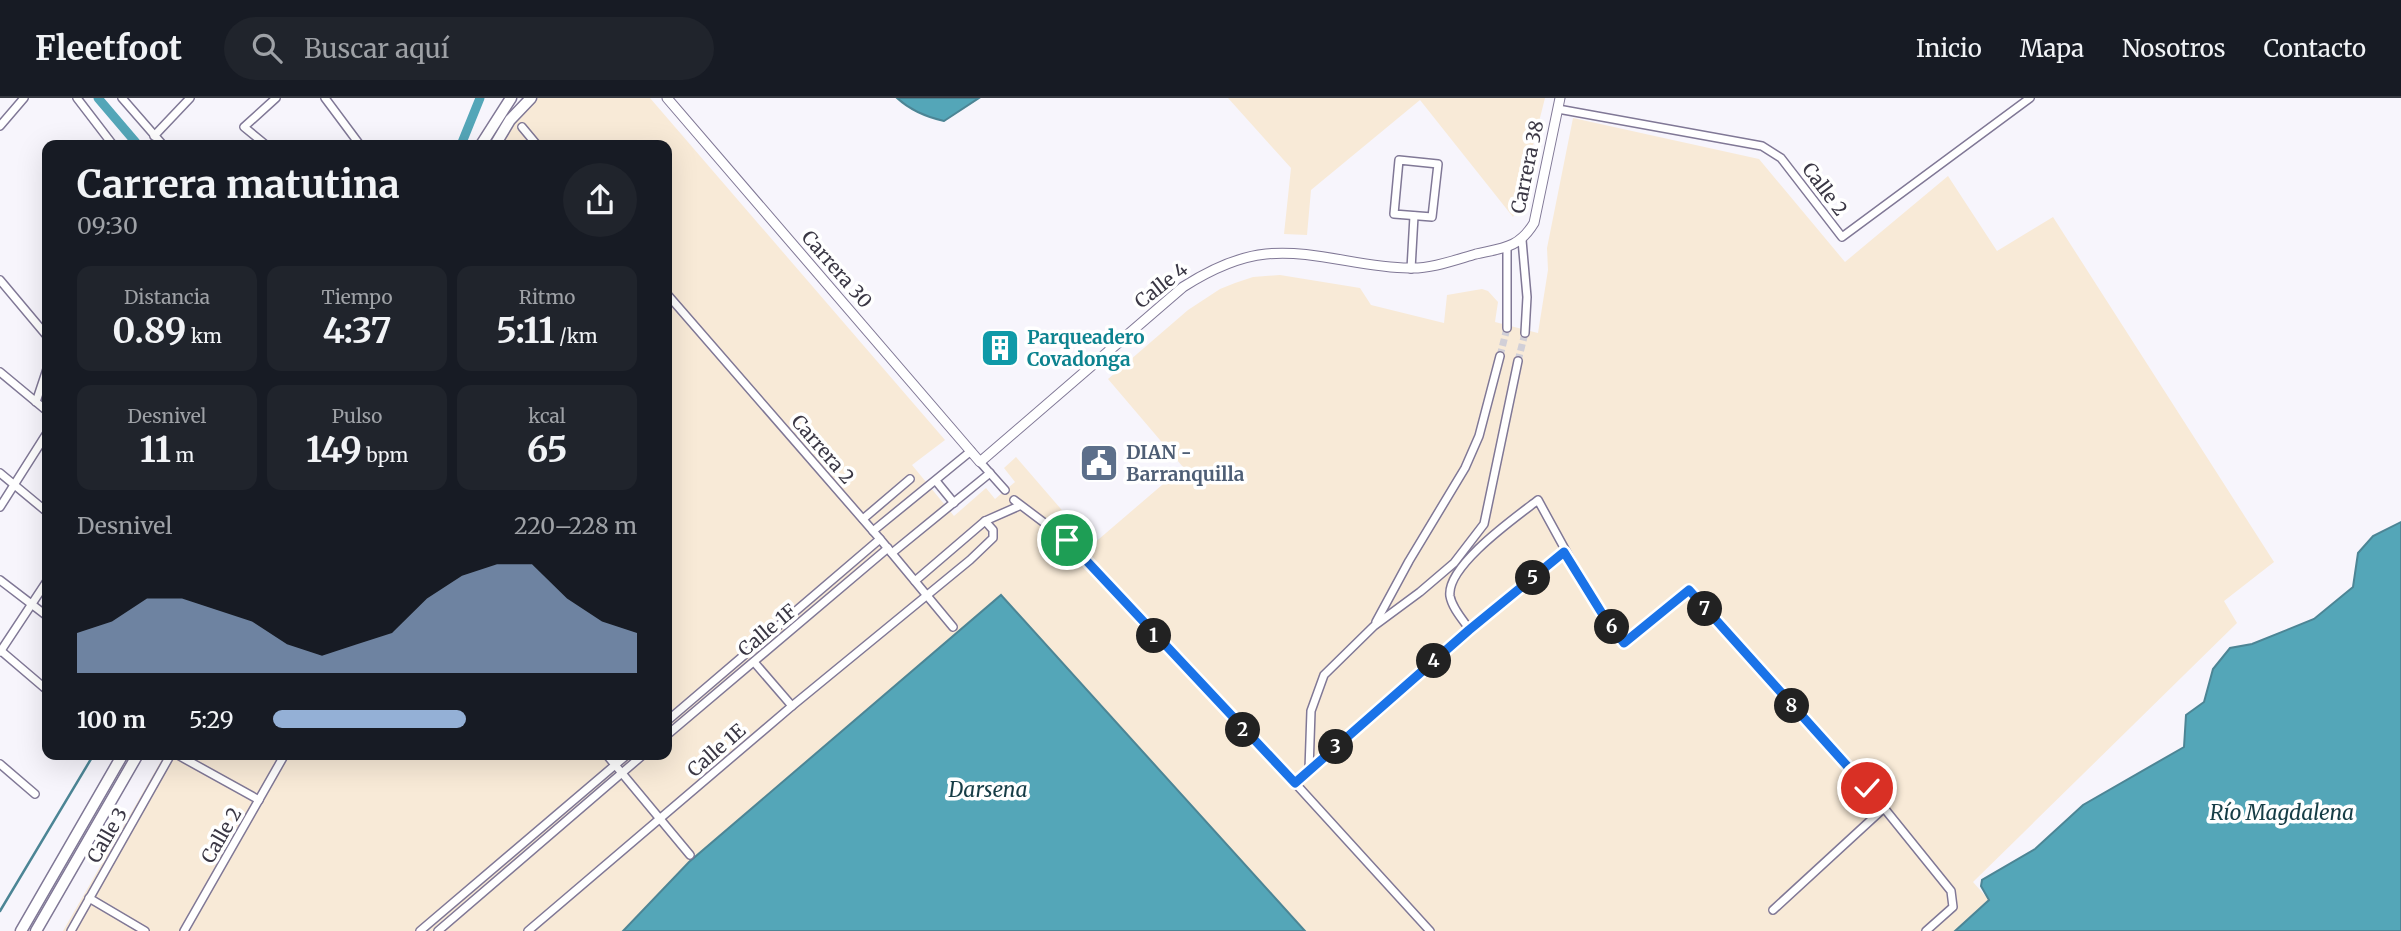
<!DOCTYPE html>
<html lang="es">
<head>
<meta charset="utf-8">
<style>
	body { margin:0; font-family:Merriweather,serif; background:#20242c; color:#f1f3f6; height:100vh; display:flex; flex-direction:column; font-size:26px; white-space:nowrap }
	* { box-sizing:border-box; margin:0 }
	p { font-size:23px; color:#9ea1a6 }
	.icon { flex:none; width:38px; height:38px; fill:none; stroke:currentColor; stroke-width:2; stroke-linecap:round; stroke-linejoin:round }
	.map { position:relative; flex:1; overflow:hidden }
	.side { position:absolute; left:42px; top:42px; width:630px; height:620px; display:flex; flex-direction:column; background:#171b24; border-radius:14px; box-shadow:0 7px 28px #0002 }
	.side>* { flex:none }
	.pin { position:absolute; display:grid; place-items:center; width:60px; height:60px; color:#fff; margin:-30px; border:4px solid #fff; border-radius:50%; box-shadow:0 2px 7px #0007 }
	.km { position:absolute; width:35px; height:35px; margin:-18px; border-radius:50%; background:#222; color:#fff; font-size:19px; line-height:35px; text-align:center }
	.round { display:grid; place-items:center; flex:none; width:74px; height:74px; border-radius:37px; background:#20242c }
	.overview { display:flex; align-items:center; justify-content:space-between; height:119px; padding:0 35px }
	h1 { font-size:38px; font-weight:700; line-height:52px }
	.stats { display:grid; grid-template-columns:repeat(3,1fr); gap:10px; height:119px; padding:7px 35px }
	.stats div { display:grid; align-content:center; border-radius:14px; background:#20242c; text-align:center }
	.stats b { font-size:35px; font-weight:700 }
	.stats small { font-size:19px; font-weight:400 }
	.stats p { font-size:19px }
	.chart { height:196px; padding:14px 35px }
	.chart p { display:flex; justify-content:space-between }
	.chart svg { width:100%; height:126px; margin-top:7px; fill:#94b0d6; opacity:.7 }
	ul { padding:0 35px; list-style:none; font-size:23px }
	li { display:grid; grid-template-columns:112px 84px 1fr; align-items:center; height:52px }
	li i { height:18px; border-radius:9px; background:#94b0d6 }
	header { display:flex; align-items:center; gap:42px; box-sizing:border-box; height:98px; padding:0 35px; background:#171b24; border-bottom:2px solid #363941 }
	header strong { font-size:33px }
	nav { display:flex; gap:38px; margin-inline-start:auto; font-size:24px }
	.search { width:490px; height:63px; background:#20242c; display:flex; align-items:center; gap:18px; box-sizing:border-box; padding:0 24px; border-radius:38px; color:#9ea1a6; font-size:26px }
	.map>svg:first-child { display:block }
	.industrial { fill:#f8ead7 }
	.water { fill:#54a6b8; stroke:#4c8595; stroke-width:2 }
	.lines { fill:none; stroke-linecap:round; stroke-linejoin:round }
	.stream { stroke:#4c8595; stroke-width:2.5 }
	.canal { stroke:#54a6b8; stroke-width:9 }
	.minor-tunnel { stroke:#d1cfd7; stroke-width:7; stroke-dasharray:7 3.5; stroke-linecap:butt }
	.minor-casing { stroke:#807896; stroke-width:10 }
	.tertiary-casing { stroke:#807896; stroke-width:11 }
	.primary-casing { stroke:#807896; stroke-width:13 }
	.minor { stroke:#fff; stroke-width:7 }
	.tertiary { stroke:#fff; stroke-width:9 }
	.primary { stroke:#fff; stroke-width:10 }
	.route-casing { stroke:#fff; stroke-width:14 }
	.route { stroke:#1a73e8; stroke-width:9 }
	.labels { text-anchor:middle; stroke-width:7; stroke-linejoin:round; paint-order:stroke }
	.street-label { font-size:19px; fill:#3a3744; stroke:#fff }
	.culture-label { font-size:19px; font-weight:bold; fill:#0d838f; stroke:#fff; text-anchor:start }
	.service-label { font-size:19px; font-weight:bold; fill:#4e5e75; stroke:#fff; text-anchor:start }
	.water-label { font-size:21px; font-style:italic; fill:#163d46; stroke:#fff }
</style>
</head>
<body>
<header>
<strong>Fleetfoot</strong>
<div class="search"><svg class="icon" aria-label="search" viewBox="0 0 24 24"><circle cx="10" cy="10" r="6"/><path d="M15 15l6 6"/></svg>Buscar aquí</div>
<nav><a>Inicio</a><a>Mapa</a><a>Nosotros</a><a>Contacto</a></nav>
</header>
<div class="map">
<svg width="2401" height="833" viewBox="0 0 2401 833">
	<rect width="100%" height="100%" fill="#f7f5fc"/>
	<g class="industrial">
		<path d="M538,0H650L945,342L912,367L954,418L986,390L995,401L1015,384L1004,370L1016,359L1092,447L1183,369L1108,281L1188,212L1220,191L1235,185L1253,179L1280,177L1360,190L1371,207L1444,225L1447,197L1482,191L1488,193L1498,204L1495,224L1538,235L1548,172L1547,150L1573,20L1759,61L1845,164L1948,78L1997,153L2053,119L2274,464L2224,503L2237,525L1973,784L1989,802L1955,833H1305L1001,497L689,764L623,833H63L165,656H667V47H500L522,14Z"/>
		<path d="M1228,0H1545L1517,111L1513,119L1420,2L1311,92L1307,137L1284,136L1291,70Z"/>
	</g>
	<g class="water">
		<path d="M897,0H979L944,23C926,19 911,13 897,0Z"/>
		<path d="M2401,424V833H1955L1989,802L1981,788L1982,782L2035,751L2083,707L2184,649L2186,617L2204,604L2213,571L2230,550L2252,546L2314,521L2353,489L2358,455L2373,438Z"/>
		<path d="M1001,497L1305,833H623L689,764Z"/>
	</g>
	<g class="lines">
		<path class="stream" d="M0,813L94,656"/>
		<g class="canal">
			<path d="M98,0L138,47"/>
			<path d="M461,47L480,0"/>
		</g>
		<g class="minor-tunnel">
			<path d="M1500,258L1507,230"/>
			<path d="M1518,263L1525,235"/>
		</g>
		<g class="minor-casing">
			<g id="minor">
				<path d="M77,0L113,47"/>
				<path d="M122,0L163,47"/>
				<path d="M325,0L360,47"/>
				<path d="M1558,11L1762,48L1781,60L1842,139L2030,0"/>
				<path d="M0,28L24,0"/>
				<path d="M522,29L537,47"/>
				<path d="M154,38L190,0"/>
				<path d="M266,47L244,29L276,0"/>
				<path d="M1399,62L1438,66L1432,119L1394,116Z"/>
				<path d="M1522,142L1527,199L1525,235"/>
				<path d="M1507,149V230"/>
				<path d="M1411,171L1414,118"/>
				<path d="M0,182L47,238"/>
				<path d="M667,196L880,441L953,529"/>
				<path d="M0,274L47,313"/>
				<path d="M36,304L47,271"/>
				<path d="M980,364L1005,392"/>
				<path d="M0,375L47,414"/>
				<path d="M936,383L954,405"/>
				<path d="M1014,402L1067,442L1295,685L1430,833"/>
				<path d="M0,409L47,335"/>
				<path d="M863,421L910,381"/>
				<path d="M873,433L971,353"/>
				<path d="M892,455L990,375"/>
				<path d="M0,482L47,518"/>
				<path d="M915,483L985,423L1019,408"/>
				<path d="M1376,524L1409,463L1465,370L1479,338L1500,258"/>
				<path d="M1470,532C1463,522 1452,510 1450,498C1446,468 1516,419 1538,402L1584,486L1624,545L1689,492L1884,710L1773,812"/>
				<path d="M0,552L47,592"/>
				<path d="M0,554L47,483"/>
				<path d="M754,564L792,608"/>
				<path d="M667,623L880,441"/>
				<path d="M667,637L888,450"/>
				<path d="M176,656L259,702"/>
				<path d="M606,656L690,757"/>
				<path d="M0,666L35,696"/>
				<path d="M1309,672L1470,532L1565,454"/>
				<path d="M1295,685L1309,672L1311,613L1324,577L1374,528L1420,494L1454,465L1484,426L1518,263"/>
				<path d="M1884,710L1951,793L1953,809L1926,833"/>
				<path d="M89,800L145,833"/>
				<path d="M71,833L171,656"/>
				<path d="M184,833L285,656"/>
				<path d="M420,833L628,656"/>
				<path d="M438,833L644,656"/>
				<path d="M528,833L792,608L970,462L993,440V432L985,423"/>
			</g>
		</g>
		<g class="tertiary-casing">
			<path id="tertiary" d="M667,0L980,364L1183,189C1208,173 1236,159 1266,156C1313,151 1362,170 1409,170C1431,171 1455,162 1476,156C1503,150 1519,150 1534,125L1560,0"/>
		</g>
		<g class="primary-casing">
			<g id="primary">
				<path d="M481,47L511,0"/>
				<path d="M495,47L510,22L531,0"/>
				<path d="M21,833L123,656"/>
				<path d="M36,833L138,656"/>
			</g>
		</g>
		<use href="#minor" class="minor"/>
		<use href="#tertiary" class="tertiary"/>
		<use href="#primary" class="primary"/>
	</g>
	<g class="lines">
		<g class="route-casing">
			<path id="route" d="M1067,442L1295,685L1469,532L1564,454L1603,517L1624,545L1689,492L1867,690"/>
		</g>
		<use href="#route" class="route"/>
	</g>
	<defs>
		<g id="building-square" transform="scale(2.0125)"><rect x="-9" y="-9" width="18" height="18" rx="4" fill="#0f9aa8" stroke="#fff"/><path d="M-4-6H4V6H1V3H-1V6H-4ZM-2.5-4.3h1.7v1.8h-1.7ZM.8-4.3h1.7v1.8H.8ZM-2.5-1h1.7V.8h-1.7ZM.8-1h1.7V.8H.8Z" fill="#fff"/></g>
		<g id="civic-square" transform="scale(2.0125)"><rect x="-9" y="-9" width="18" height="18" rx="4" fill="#5c6f8a" stroke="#fff"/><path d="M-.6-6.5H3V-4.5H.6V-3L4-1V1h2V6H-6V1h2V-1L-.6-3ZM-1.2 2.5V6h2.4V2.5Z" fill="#fff"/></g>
	</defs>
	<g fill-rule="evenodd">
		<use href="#building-square" x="1000" y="250"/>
		<use href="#civic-square" x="1099" y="365"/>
	</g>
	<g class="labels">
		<g class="street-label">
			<text transform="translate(1527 69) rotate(-78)" y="7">Carrera 38</text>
			<text transform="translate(1825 91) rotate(53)" y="7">Calle 2</text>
			<text transform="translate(837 171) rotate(49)" y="7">Carrera 30</text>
			<text transform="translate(1161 187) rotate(-38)" y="7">Calle 4</text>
			<text transform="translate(823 351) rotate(49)" y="7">Carrera 2</text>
			<text transform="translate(767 532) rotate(-40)" y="7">Calle 1F</text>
			<text transform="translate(716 652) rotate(-41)" y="7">Calle 1E</text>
			<text transform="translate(107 737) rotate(-60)" y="7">Calle 3</text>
			<text transform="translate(221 737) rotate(-60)" y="7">Calle 2</text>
		</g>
		<g class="culture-label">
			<text x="1027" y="246">Parqueadero<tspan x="1027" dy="22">Covadonga</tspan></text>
		</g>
		<g class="service-label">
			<text x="1126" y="361">DIAN -<tspan x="1126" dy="22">Barranquilla</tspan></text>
		</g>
		<g class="water-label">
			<text x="988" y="699">Darsena</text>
			<text x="2282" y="722">Río Magdalena</text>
		</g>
	</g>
</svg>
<div class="pin" style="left:1067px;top:442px;background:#1e9e55"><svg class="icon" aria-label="arrive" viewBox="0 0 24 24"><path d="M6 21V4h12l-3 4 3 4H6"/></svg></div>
<div class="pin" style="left:1867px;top:690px;background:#d93025"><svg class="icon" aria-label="check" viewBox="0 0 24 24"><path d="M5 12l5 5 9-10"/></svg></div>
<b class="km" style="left:1154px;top:538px">1</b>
<b class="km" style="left:1243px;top:632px">2</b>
<b class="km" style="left:1336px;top:649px">3</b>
<b class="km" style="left:1434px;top:563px">4</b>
<b class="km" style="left:1533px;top:480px">5</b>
<b class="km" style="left:1612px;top:529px">6</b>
<b class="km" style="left:1705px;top:511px">7</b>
<b class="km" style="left:1792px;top:608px">8</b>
<section class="side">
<div class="overview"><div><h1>Carrera matutina</h1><p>09:30</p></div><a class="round"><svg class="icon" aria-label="share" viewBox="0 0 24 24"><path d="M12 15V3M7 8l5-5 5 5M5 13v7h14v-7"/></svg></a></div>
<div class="stats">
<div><p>Distancia</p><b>0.89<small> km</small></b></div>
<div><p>Tiempo</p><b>4:37</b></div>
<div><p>Ritmo</p><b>5:11<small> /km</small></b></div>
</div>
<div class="stats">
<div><p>Desnivel</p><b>11<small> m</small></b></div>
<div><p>Pulso</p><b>149<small> bpm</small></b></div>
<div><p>kcal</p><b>65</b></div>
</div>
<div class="chart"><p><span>Desnivel</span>220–228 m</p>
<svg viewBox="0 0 160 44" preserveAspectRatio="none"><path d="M0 44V30L10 26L20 18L30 18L40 22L50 26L60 34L70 38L80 34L90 30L100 18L110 10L120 6L130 6L140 18L150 26L160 30V44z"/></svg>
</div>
<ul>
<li><b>100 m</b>5:29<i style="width:53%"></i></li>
</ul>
</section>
</div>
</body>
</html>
